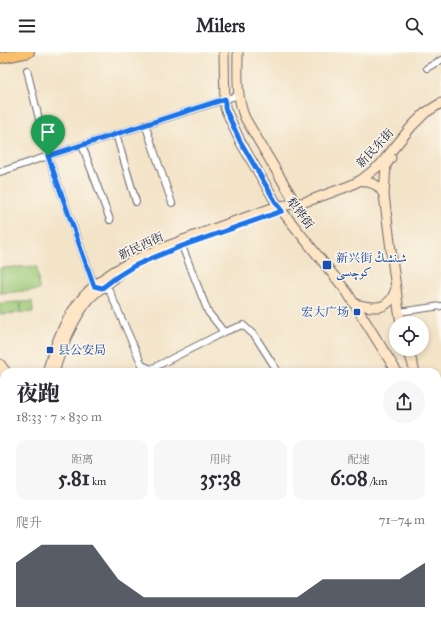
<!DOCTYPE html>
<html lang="zh">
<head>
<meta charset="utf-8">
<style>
	body { margin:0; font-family:"IM FELL Great Primer",Amiri,"Noto Serif SC",serif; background:#f7f7f7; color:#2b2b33; height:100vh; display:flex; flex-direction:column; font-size:15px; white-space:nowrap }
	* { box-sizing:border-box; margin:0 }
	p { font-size:13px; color:#7c7c81 }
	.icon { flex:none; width:22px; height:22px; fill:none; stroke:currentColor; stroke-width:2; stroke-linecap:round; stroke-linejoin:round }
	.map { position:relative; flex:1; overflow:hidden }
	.sheet { position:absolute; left:0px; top:316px; width:441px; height:256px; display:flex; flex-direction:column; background:#fff; border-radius:12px 12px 0 0; box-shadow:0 2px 6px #0003 }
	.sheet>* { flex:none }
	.buttons { position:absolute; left:389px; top:264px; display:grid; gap:8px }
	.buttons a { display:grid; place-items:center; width:40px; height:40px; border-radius:50%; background:#fff; box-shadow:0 2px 6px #0003; font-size:20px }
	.pin { position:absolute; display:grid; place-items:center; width:34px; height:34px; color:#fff; margin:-41px -17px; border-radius:50% 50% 50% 0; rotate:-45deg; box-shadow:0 0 4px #0007 }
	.pin .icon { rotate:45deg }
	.round { display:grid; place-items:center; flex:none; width:42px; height:42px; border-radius:21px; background:#f7f7f7 }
	.headline { display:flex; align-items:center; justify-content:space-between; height:68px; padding:0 16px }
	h1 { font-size:22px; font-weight:800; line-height:30px }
	.figures { display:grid; grid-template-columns:repeat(3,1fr); gap:6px; height:68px; padding:4px 16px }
	.figures div { display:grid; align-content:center; border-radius:10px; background:#f7f7f7; text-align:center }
	.figures b { font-size:20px; font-weight:800 }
	.figures small { font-size:11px; font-weight:400 }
	.figures p { font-size:11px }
	.chart { height:112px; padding:8px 16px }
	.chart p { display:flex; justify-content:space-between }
	.chart svg { width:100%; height:72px; margin-top:4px; fill:#111827; opacity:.7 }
	header { display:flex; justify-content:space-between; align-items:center; height:52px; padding:0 16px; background:#fff; font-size:18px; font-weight:800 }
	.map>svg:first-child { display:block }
	.green { fill:#9bc876; stroke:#5e7558 }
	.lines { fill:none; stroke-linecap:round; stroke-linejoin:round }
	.street-casing { stroke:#6b666c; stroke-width:8 }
	.secondary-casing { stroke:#6b666c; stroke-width:11 }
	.primary-casing { stroke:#6b666c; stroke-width:12 }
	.street { stroke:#fff; stroke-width:6 }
	.secondary { stroke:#fde5c5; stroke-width:9 }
	.primary { stroke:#f9bf6d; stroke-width:10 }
	.route-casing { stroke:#fff; stroke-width:8 }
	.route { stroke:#1a73e8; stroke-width:5 }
	.transit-dot { fill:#1a4fb4; stroke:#fbf7ec; stroke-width:1.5 }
	.labels { text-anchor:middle; stroke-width:3; stroke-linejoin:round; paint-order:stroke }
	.street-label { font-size:12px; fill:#22223b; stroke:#fbf7ec }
	.transit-label { font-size:12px; fill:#164399; stroke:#fbf7ec; text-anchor:start }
</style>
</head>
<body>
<header><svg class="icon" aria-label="menu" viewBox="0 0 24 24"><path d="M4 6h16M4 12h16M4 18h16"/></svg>Milers<svg class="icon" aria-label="search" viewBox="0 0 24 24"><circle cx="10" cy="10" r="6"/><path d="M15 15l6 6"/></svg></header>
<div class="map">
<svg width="441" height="572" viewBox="0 0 441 572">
	<rect width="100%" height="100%" fill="#fbf7ec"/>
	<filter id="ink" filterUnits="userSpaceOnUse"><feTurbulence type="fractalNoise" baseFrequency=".025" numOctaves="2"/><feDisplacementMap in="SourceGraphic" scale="8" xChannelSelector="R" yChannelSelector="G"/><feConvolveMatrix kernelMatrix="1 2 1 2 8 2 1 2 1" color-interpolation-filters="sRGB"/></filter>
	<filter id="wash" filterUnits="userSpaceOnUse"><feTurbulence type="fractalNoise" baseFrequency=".012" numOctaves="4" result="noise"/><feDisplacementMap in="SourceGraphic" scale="16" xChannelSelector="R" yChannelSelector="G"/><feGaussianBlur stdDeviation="0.9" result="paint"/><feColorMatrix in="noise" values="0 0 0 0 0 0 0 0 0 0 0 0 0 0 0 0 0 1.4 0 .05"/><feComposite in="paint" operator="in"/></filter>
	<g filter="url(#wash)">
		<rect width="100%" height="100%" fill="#f3e3c7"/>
		<g class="green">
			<path d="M37,214L39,238L0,241V216Z"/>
			<path d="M32,249L33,260L21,261V250Z"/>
			<path d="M20,250L21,261L0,262V251Z"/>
			<path d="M0,553H4V568H30V572H0Z"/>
		</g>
	</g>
	<g filter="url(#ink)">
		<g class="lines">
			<g class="street-casing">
				<g id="street">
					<path d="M427,16L441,8"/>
					<path d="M27,18L48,104L94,233L109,238L142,313L151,317"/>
					<path d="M145,72L172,151"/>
					<path d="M116,82L136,150"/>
					<path d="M82,93L110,168"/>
					<path d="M0,120L48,104L239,43"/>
					<path d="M180,189L208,260L224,280"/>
					<path d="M399,260L441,254"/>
					<path d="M149,320L151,317L224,280L243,273L255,284L278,320"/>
					<path d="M193,568V572"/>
					<path d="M242,568V572"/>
				</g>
			</g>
			<g class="secondary-casing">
				<g id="secondary">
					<path d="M224,0L225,56L240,89L278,154L347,240L397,320"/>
					<path d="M238,0C238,22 236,45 245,66L296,152"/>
					<path d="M361,128C373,132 378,131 384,143L399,260L401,271"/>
					<path d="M384,143L386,113L391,106"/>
					<path d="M355,252C373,256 388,260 395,239"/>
					<path d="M408,297L415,320"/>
					<path d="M0,312L6,320"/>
					<path d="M47,320C55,293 65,265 84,244C109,215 152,200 186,187C217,175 247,165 278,154L296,152L311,148L349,134L361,128L380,113L412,74L425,61L441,51"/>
					<path d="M54,320C61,296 74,264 91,245C99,237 109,231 118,224"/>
					<path d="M0,323L4,328"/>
					<path d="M437,364L441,371"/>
					<path d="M437,385L441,391"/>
					<path d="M0,423L4,416"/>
					<path d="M0,432L4,426"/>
					<path d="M437,485L441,487"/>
				</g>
			</g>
			<g class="primary-casing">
				<path id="primary" d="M0,6L29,0"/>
			</g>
			<use href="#street" class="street"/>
			<use href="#secondary" class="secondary"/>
			<use href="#primary" class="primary"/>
		</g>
	</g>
	<g class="lines" filter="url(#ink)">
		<g class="route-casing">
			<path id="route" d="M225,47V56L240,89L278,154L282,159L182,194L150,207L134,214L118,224L102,236L94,234L48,104Z"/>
		</g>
		<use href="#route" class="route"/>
	</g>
	<g class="transit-dot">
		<rect x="322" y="208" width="10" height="10" rx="2"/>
		<rect x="353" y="256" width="8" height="8" rx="2"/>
		<rect x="46" y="294" width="8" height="8" rx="2"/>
	</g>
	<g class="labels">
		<g class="street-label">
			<text transform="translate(375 96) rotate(-47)" y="4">新民东街</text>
			<text transform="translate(300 161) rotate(52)" y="4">犁铧街</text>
			<text transform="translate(141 194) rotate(-25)" y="4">新民西街</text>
		</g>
		<g class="transit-label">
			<text x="336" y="210">新兴街 شىنشىڭ<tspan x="336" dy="14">كوچىسى</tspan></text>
			<text x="349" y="264" text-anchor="end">宏大广场</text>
			<text x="58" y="302">县公安局</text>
		</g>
	</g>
</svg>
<div class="buttons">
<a><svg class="icon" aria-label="locate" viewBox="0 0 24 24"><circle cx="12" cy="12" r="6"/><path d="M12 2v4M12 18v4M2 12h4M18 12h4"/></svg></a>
</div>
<div class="pin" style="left:48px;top:104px;background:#1e9e55"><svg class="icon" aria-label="arrive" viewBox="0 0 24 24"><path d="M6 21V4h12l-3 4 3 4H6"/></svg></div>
<section class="sheet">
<div class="headline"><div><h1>夜跑</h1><p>18:33 · 7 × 830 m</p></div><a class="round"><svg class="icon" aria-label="share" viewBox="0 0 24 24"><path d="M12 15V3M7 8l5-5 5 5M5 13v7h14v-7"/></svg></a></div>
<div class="figures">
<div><p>距离</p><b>5.81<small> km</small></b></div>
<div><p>用时</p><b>35:38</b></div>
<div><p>配速</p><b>6:08<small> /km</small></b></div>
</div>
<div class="chart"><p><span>爬升</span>71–74 m</p>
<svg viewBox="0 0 160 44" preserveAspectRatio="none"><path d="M0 44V17L10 6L20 6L30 6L40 27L50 38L60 38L70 38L80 38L90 38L100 38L110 38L120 27L130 27L140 27L150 27L160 17V44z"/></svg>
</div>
</section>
</div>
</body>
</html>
